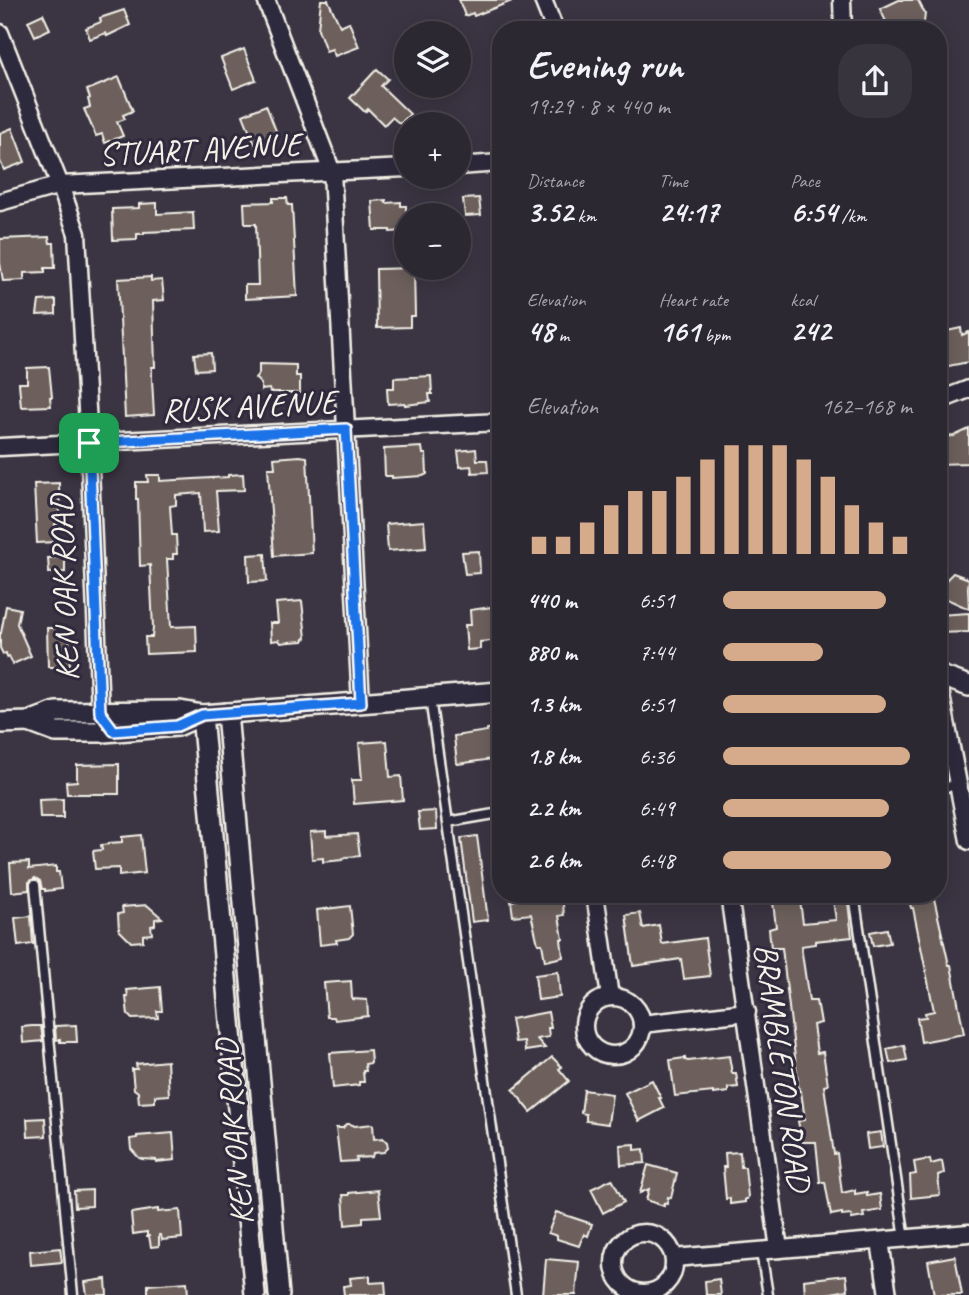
<!DOCTYPE html>
<html lang="en">
<head>
<meta charset="utf-8">
<style>
	body { margin:0; font-family:Caveat,sans-serif; background:#38343e; color:#f1f3f6; height:100vh; display:flex; flex-direction:column; font-size:26px; white-space:nowrap }
	* { box-sizing:border-box; margin:0 }
	p { font-size:23px; color:#a6a6ac }
	.icon { flex:none; width:38px; height:38px; fill:none; stroke:currentColor; stroke-width:2; stroke-linecap:round; stroke-linejoin:round }
	.map { position:relative; flex:1; overflow:hidden }
	.side { position:absolute; left:492px; top:21px; width:455px; height:882px; display:flex; flex-direction:column; background:#2c2832; border-radius:28px; box-shadow:0 4px 18px #0003,0 0 0 2px #48444d }
	.side>* { flex:none }
	.tools { position:absolute; left:394px; top:21px; display:grid; gap:14px }
	.tools a { display:grid; place-items:center; width:77px; height:77px; border-radius:50%; background:#2c2832; box-shadow:0 4px 18px #0003,0 0 0 2px #48444d; font-size:35px }
	.pin { position:absolute; display:grid; place-items:center; width:60px; height:60px; color:#fff; margin:-30px; border-radius:14px; box-shadow:0 4px 10px #0006 }
	.round { display:grid; place-items:center; flex:none; width:74px; height:74px; border-radius:28px; background:#38343e }
	.headline { display:flex; align-items:center; justify-content:space-between; height:119px; padding:0 35px }
	h1 { font-size:38px; font-weight:600; line-height:52px }
	.figures { display:grid; grid-template-columns:repeat(3,1fr); gap:10px; height:119px; padding:7px 35px }
	.figures div { display:grid; align-content:center }
	.figures b { font-size:30px; font-weight:600 }
	.figures small { font-size:19px; font-weight:400 }
	.figures p { font-size:19px }
	.chart { height:196px; padding:14px 35px }
	.chart p { display:flex; justify-content:space-between }
	.chart svg { width:100%; height:126px; margin-top:7px; stroke:#d6ab8b; stroke-width:6 }
	ul { padding:0 35px; list-style:none; font-size:23px }
	li { display:grid; grid-template-columns:112px 84px 1fr; align-items:center; height:52px }
	li i { height:18px; border-radius:9px; background:#d6ab8b }
	.map>svg:first-child { display:block }
	.building { fill:#6d615c; stroke:#f4f1e8; stroke-width:2 }
	.lines { fill:none; stroke-linecap:round; stroke-linejoin:round }
	.service-casing { stroke:#f4f1e8; stroke-width:13 }
	.minor-casing { stroke:#f4f1e8; stroke-width:21 }
	.tertiary-casing { stroke:#f4f1e8; stroke-width:24 }
	.service { stroke:#2f2a3d; stroke-width:8 }
	.minor { stroke:#2f2a3d; stroke-width:16 }
	.tertiary { stroke:#2f2a3d; stroke-width:19 }
	.route-casing { stroke:#fff; stroke-width:14 }
	.route { stroke:#1a73e8; stroke-width:9 }
	.labels { text-anchor:middle; stroke-width:6; stroke-linejoin:round; paint-order:stroke }
	.street-label { font-size:33px; fill:#f4f1e8; stroke:#2f2a3d }
</style>
</head>
<body>
<div class="map">
<svg width="969" height="1295" viewBox="0 0 969 1295">
	<rect width="100%" height="100%" fill="#3b3543"/>
	<filter id="ink" filterUnits="userSpaceOnUse"><feTurbulence type="fractalNoise" baseFrequency=".0143" numOctaves="2"/><feDisplacementMap in="SourceGraphic" scale="14" xChannelSelector="R" yChannelSelector="G"/><feConvolveMatrix kernelMatrix="1 2 1 2 8 2 1 2 1" color-interpolation-filters="sRGB"/></filter>
	<g filter="url(#ink)">
		<g class="building">
			<path d="M321,0H328L340,26L349,22L359,47L335,56L332,49L326,51L318,29Z"/>
			<path d="M459,0H512V1L474,16L473,13L465,16Z"/>
			<path d="M899,0H918L925,14L923,30H890L880,9Z"/>
			<path d="M124,10L130,25L107,36L106,33L90,39L86,28L101,22L100,18Z"/>
			<path d="M43,14L50,29L35,36L28,21Z"/>
			<path d="M244,49L256,80L233,89L221,58Z"/>
			<path d="M377,69L388,79L381,86L410,114L400,124L392,117L384,125L368,109L365,112L350,98Z"/>
			<path d="M119,77L133,111L123,115L125,119L117,122L123,136L105,143L102,134L96,136L84,109L90,107L88,99L90,98L87,90Z"/>
			<path d="M266,105L278,136L255,145L243,115Z"/>
			<path d="M12,128L25,162L4,170L0,161V133Z"/>
			<path d="M273,198H287L288,205H292L297,296L245,299V285H258L256,224H245L244,203L273,202Z"/>
			<path d="M479,198L481,215L465,216L463,199Z"/>
			<path d="M386,200V203L401,202V206H406V231L390,232V230H374L372,201Z"/>
			<path d="M157,203V214L193,212L194,230L144,232V234H137V239L113,240L112,209L139,208V204Z"/>
			<path d="M49,237L50,243H54L55,268H45V272L24,273V280L3,281L0,263V239Z"/>
			<path d="M414,268L415,316H410V327L377,328L376,269Z"/>
			<path d="M151,277V281L162,280L164,300L153,301L155,367H152V379L154,415L125,417L118,279Z"/>
			<path d="M56,300V314L37,315L39,301Z"/>
			<path d="M961,328L962,335L969,332V362L943,367L938,333Z"/>
			<path d="M211,353L212,369L196,370L194,354Z"/>
			<path d="M259,364L296,365V376H300V393H279V392H270L269,389L261,390V384L255,378L259,373Z"/>
			<path d="M49,367L52,397H50L51,406L21,407L19,383H27V368Z"/>
			<path d="M431,376L432,394H429L430,402L405,405V403L388,404L387,388H394V378Z"/>
			<path d="M969,429V463L938,464V437L954,436Z"/>
			<path d="M422,447L423,454H426L427,474L423,476L392,478V476H385L384,449Z"/>
			<path d="M476,449L477,460H487L488,472L472,473L471,466L460,467L458,451Z"/>
			<path d="M300,456L307,457L312,553L274,556L268,468H275L274,458Z"/>
			<path d="M243,474L244,490L216,491L219,531L203,532L201,493L176,495V505L170,506L172,535H176L177,554H173V559H167L171,627L196,626L197,652L146,654L145,637H152L153,628L150,565L140,566L138,499H136V482H148L147,475H160V481L228,477V475Z"/>
			<path d="M59,483L60,524H55L56,542L37,543L34,484Z"/>
			<path d="M424,521L426,548L388,551L386,524Z"/>
			<path d="M479,551L480,573L465,574L462,552Z"/>
			<path d="M265,554L267,581L249,582L248,555Z"/>
			<path d="M65,557V572L49,573L48,558Z"/>
			<path d="M953,573L969,579L968,588L969,609L938,595V588Z"/>
			<path d="M302,601L306,638L304,639L303,641L289,642L281,643L279,640L271,641L270,623H278L276,603Z"/>
			<path d="M6,606L20,609L17,624L31,656L13,664L9,656L7,657L6,653L3,654L0,648V633H1Z"/>
			<path d="M499,606L500,640L480,642V649L467,650L465,625H471L470,610Z"/>
			<path d="M969,613V632L938,633V615Z"/>
			<path d="M47,628H69L70,667H48Z"/>
			<path d="M500,727V758L457,764L454,736L487,731V729Z"/>
			<path d="M387,741L390,777L401,776L403,800L354,804L352,780H362L359,743Z"/>
			<path d="M119,764V794H67L66,782L77,781V765Z"/>
			<path d="M63,799V818H40L39,800Z"/>
			<path d="M436,811L437,829L420,830L418,812Z"/>
			<path d="M326,831V836L357,834L360,856L346,857L342,860L323,862V858L312,859L310,832Z"/>
			<path d="M141,835L145,873L119,876V868L95,869L93,851L102,850L101,845L109,844V843L122,842V837Z"/>
			<path d="M477,836L488,920L472,922L461,838Z"/>
			<path d="M29,862V869L56,866V872H59L61,889L45,891V889H42L40,881L35,878L29,882V890L12,892L10,863Z"/>
			<path d="M562,894L564,915L559,916L563,939H561L563,957L545,961L542,944H538L531,914L513,916L511,901Z"/>
			<path d="M772,894H799L803,923L836,920L832,894H847L852,937L815,941V944L801,946L809,1001H816L817,1006H818L821,1023L813,1025L817,1053L823,1052L828,1085L824,1086L834,1154L837,1153L842,1193L855,1190V1194L867,1192V1196L880,1194L882,1210L863,1213L864,1217L852,1219L851,1215L842,1216V1213L831,1215L825,1182H820L816,1142H802L798,1121L805,1120L801,1091H799L782,948H771L769,929L776,927Z"/>
			<path d="M908,894H933L949,965H951L964,1034L921,1042L917,1018L926,1017L925,1013L934,1011L913,908H911Z"/>
			<path d="M147,905L162,918L155,919V925L151,926L152,934L143,935V941L131,942L119,930L118,914L123,913L122,907Z"/>
			<path d="M350,906L353,934L349,938L336,940L337,943L320,945L317,910Z"/>
			<path d="M640,913L643,928L659,925L662,944L705,938L710,976L684,979L681,959L633,966L626,915Z"/>
			<path d="M31,916L33,944L18,946L15,918Z"/>
			<path d="M887,929L890,943L873,946L870,932Z"/>
			<path d="M558,972L560,997L538,1000L535,975Z"/>
			<path d="M351,981L352,999L367,1000L368,1016L335,1020L334,1017H327L324,983Z"/>
			<path d="M160,987L162,1011H157L158,1018L132,1019L128,1015L126,997H128L127,990Z"/>
			<path d="M548,1012L551,1028H548L549,1037L537,1039L545,1048L525,1051L524,1041L515,1042L511,1019Z"/>
			<path d="M76,1025L77,1042H60V1039L56,1040L55,1026Z"/>
			<path d="M32,1026H41L43,1041L23,1043L22,1027Z"/>
			<path d="M904,1045L907,1060L890,1063L887,1049Z"/>
			<path d="M370,1050L371,1063L365,1064L366,1071H363L364,1082H359V1085L333,1088L330,1053Z"/>
			<path d="M729,1056L732,1073H736L738,1087L728,1088V1092L713,1094V1092L675,1096L670,1060L685,1058V1060L688,1061Z"/>
			<path d="M552,1057L562,1067L559,1069L569,1081L531,1112L513,1090Z"/>
			<path d="M167,1061L169,1095L155,1096V1102L139,1103L138,1092L134,1089L132,1069H137L136,1064Z"/>
			<path d="M652,1080L661,1098H659L664,1108L639,1121L625,1093Z"/>
			<path d="M584,1090L612,1094L608,1124L586,1121V1114L581,1113Z"/>
			<path d="M45,1118L46,1136L28,1137L27,1119Z"/>
			<path d="M346,1124H350L355,1126L373,1124L374,1139L383,1138L387,1142L388,1148L384,1152L373,1153L372,1157L356,1158L357,1161L340,1162L336,1128H343Z"/>
			<path d="M881,1132L883,1147L868,1149L866,1134Z"/>
			<path d="M173,1133L175,1160L156,1162V1160L142,1159L139,1158L131,1149L130,1139L137,1138V1136Z"/>
			<path d="M635,1144V1150L644,1149L645,1163L621,1165L620,1145Z"/>
			<path d="M740,1152L741,1167H745L748,1197L747,1199H745V1202L730,1204V1198L726,1199L723,1167H726L725,1153Z"/>
			<path d="M930,1159L931,1164L942,1161L944,1173L938,1175L940,1195L911,1198L910,1175L916,1174L914,1162Z"/>
			<path d="M648,1165L677,1173L671,1198L668,1197L667,1204L664,1203V1206L646,1200L649,1189L640,1193Z"/>
			<path d="M612,1179L624,1202L603,1213L591,1189Z"/>
			<path d="M92,1190V1206L75,1207L74,1191Z"/>
			<path d="M378,1190L381,1216L363,1217V1223L345,1225L343,1195H349V1193Z"/>
			<path d="M158,1209V1212L180,1210L182,1238L162,1240L161,1235H159V1246L151,1247L149,1236H147V1232L133,1234L131,1213Z"/>
			<path d="M556,1212L592,1224L588,1236L584,1234L579,1246L557,1239V1236L548,1233Z"/>
			<path d="M60,1248L62,1262L31,1265L30,1251Z"/>
			<path d="M955,1256L962,1295H934L928,1261Z"/>
			<path d="M546,1259L579,1262L576,1295H543Z"/>
			<path d="M846,1275L848,1290L820,1295H805L804,1280Z"/>
			<path d="M370,1276V1283L385,1282L386,1295H344L343,1286L351,1285L350,1278Z"/>
			<path d="M106,1279L107,1295H87L85,1282Z"/>
			<path d="M719,1279L721,1295H706L705,1281Z"/>
			<path d="M187,1282L188,1295H148V1285Z"/>
		</g>
		<g class="lines">
			<g class="service-casing">
				<g id="service">
					<path d="M430,698L516,1295"/>
					<path d="M938,787L958,786"/>
					<path d="M448,822L500,813"/>
					<path d="M35,885L73,1295"/>
					<path d="M854,894L905,1239"/>
					<path d="M761,1251L768,1295"/>
				</g>
			</g>
			<g class="minor-casing">
				<g id="minor">
					<path d="M266,0L332,172L361,703"/>
					<path d="M543,0L555,30"/>
					<path d="M842,0L843,30"/>
					<path d="M0,33L60,185L77,234L89,443L100,712L105,721"/>
					<path d="M458,166L500,163"/>
					<path d="M0,202L60,185L406,168"/>
					<path d="M938,401L969,389"/>
					<path d="M0,447L500,422"/>
					<path d="M938,680L969,841"/>
					<path d="M595,894L610,997"/>
					<path d="M729,894L779,1249"/>
					<circle cx="613" cy="1026" r="29"/>
					<path d="M642,1024L747,1012"/>
					<circle cx="644" cy="1263" r="30"/>
					<path d="M880,1241L888,1295"/>
					<path d="M674,1258L969,1233"/>
				</g>
			</g>
			<g class="tertiary-casing">
				<g id="tertiary">
					<path d="M938,675L969,686"/>
					<path d="M227,713L279,1295"/>
					<path d="M202,715L255,1295"/>
					<path d="M29,722L56,732H104L177,726L202,715"/>
					<path d="M0,723L29,722L56,712L180,711L202,715L500,692"/>
				</g>
			</g>
			<use href="#service" class="service"/>
			<use href="#minor" class="minor"/>
			<use href="#tertiary" class="tertiary"/>
		</g>
	</g>
	<g class="lines" filter="url(#ink)">
		<g class="route-casing">
			<path id="route" d="M346,429L361,703L202,715L177,726L114,731L100,712L89,443Z"/>
		</g>
		<use href="#route" class="route"/>
	</g>
	<g class="labels">
		<g class="street-label">
			<text transform="translate(200 148) rotate(-3)" y="12">STUART AVENUE</text>
			<text transform="translate(249 405) rotate(-3)" y="12">RUSK AVENUE</text>
			<text transform="translate(63 588) rotate(-92)" y="12">KEN OAK ROAD</text>
			<text transform="translate(784 1067) rotate(82)" y="12">BRAMBLETON ROAD</text>
			<text transform="translate(233 1132) rotate(-95)" y="12">KEN OAK ROAD</text>
		</g>
	</g>
</svg>
<div class="tools">
<a><svg class="icon" aria-label="layers" viewBox="0 0 24 24"><path d="M12 4l9 5-9 5-9-5zM3 14l9 5 9-5"/></svg></a>
<a>+</a>
<a>−</a>
</div>
<div class="pin" style="left:89px;top:443px;background:#1e9e55"><svg class="icon" aria-label="arrive" viewBox="0 0 24 24"><path d="M6 21V4h12l-3 4 3 4H6"/></svg></div>
<section class="side">
<div class="headline"><div><h1>Evening run</h1><p>19:29 · 8 × 440 m</p></div><a class="round"><svg class="icon" aria-label="share" viewBox="0 0 24 24"><path d="M12 15V3M7 8l5-5 5 5M5 13v7h14v-7"/></svg></a></div>
<div class="figures">
<div><p>Distance</p><b>3.52<small> km</small></b></div>
<div><p>Time</p><b>24:17</b></div>
<div><p>Pace</p><b>6:54<small> /km</small></b></div>
</div>
<div class="figures">
<div><p>Elevation</p><b>48<small> m</small></b></div>
<div><p>Heart rate</p><b>161<small> bpm</small></b></div>
<div><p>kcal</p><b>242</b></div>
</div>
<div class="chart"><p><span>Elevation</span>162–168 m</p>
<svg viewBox="0 0 160 44" preserveAspectRatio="none"><path d="M5 44V38M15 44V38M25 44V33M35 44V27M45 44V22M55 44V22M65 44V17M75 44V11M85 44V6M95 44V6M105 44V6M115 44V11M125 44V17M135 44V27M145 44V33M155 44V38"/></svg>
</div>
<ul>
<li><b>440 m</b>6:51<i style="width:86%"></i></li>
<li><b>880 m</b>7:44<i style="width:53%"></i></li>
<li><b>1.3 km</b>6:51<i style="width:86%"></i></li>
<li><b>1.8 km</b>6:36<i style="width:99%"></i></li>
<li><b>2.2 km</b>6:49<i style="width:88%"></i></li>
<li><b>2.6 km</b>6:48<i style="width:89%"></i></li>
</ul>
</section>
</div>
</body>
</html>
